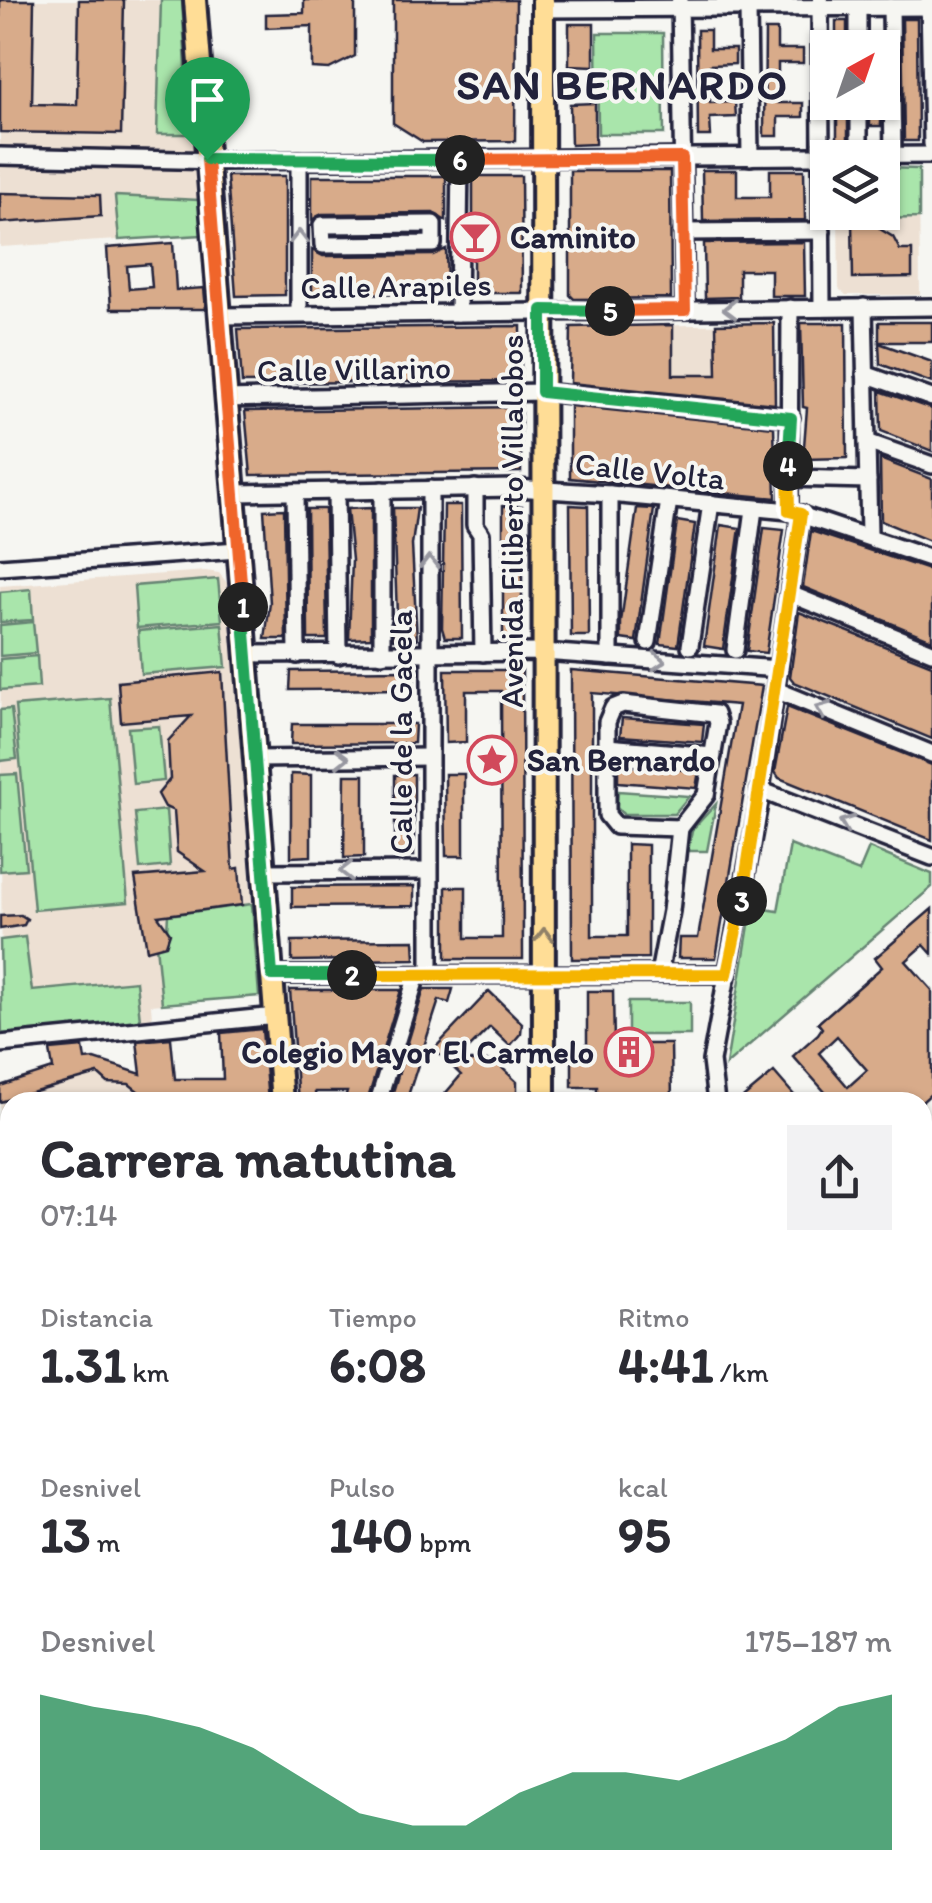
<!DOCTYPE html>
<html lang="es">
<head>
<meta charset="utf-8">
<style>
	body { margin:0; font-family:Itim,sans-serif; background:#f2f2f3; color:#2b2b33; height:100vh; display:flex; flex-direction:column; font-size:38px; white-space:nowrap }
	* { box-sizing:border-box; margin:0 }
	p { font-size:32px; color:#7c7c81 }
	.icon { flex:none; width:55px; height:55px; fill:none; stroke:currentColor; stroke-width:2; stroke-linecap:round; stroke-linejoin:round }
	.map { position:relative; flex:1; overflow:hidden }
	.details { position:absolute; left:0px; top:1092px; width:932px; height:812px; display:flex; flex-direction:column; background:#fff; border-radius:30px 30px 0 0; box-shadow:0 2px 8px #0004 }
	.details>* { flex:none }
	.needle { width:65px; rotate:40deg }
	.tools { position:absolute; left:810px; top:30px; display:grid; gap:20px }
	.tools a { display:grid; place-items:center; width:90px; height:90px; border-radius:0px; background:#fff; box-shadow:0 2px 8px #0004; font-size:50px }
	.pin { position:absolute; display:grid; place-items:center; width:85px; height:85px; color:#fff; margin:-102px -42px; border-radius:50% 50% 50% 0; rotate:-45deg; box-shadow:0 0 10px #0007 }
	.pin .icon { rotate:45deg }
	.km { position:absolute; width:50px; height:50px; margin:-25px; border-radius:50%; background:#222; color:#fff; font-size:28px; line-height:50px; text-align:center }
	.round { display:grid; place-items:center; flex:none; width:105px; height:105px; border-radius:0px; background:#f2f2f3 }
	.overview { display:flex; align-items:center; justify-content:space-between; height:170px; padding:0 40px }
	h1 { font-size:55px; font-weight:700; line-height:75px }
	.metrics { display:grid; grid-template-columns:repeat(3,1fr); gap:15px; height:170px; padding:10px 40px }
	.metrics div { display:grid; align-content:center }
	.metrics b { font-size:50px; font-weight:700 }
	.metrics small { font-size:28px; font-weight:400 }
	.metrics p { font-size:28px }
	.chart { height:280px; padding:20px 40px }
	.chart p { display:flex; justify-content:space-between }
	.chart svg { width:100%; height:180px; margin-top:10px; fill:#0b8043; opacity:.7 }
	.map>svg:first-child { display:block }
	.built { fill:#ede0d3 }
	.green { fill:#a9e5ab; stroke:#668473; stroke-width:2.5 }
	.building { fill:#d8ab8a; stroke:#22223b; stroke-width:2.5; fill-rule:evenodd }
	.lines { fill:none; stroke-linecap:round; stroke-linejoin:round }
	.minor-casing { stroke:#22223b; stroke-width:22 }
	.major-casing { stroke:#22223b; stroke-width:28 }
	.highway-casing { stroke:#22223b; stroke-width:30 }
	.minor { stroke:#f6f6f2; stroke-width:15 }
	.major { stroke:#ffdd96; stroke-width:20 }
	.highway { stroke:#ffdd96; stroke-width:22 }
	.oneway { stroke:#9797a0 }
	.oneway2 { stroke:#908068 }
	.split-1-casing { stroke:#fff; stroke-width:20 }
	.split-2-casing { stroke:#fff; stroke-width:20 }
	.split-3-casing { stroke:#fff; stroke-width:20 }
	.split-4-casing { stroke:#fff; stroke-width:20 }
	.split-5-casing { stroke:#fff; stroke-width:20 }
	.split-6-casing { stroke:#fff; stroke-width:20 }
	.split-7-casing { stroke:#fff; stroke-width:20 }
	.split-1 { stroke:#f0652b; stroke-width:12 }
	.split-2 { stroke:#22a559; stroke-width:12 }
	.split-3 { stroke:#f5b400; stroke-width:12 }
	.split-4 { stroke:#f5b400; stroke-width:12 }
	.split-5 { stroke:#22a559; stroke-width:12 }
	.split-6 { stroke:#f0652b; stroke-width:12 }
	.split-7 { stroke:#22a559; stroke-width:12 }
	.labels { text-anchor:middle; stroke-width:8; stroke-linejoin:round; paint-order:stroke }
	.poi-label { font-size:32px; font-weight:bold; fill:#22223b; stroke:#f6f6f2; text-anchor:start }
	.street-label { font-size:32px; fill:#22223b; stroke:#f6f6f2 }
	.district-label { font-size:42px; font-weight:bold; letter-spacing:2.5px; fill:#22223b; stroke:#f6f6f2 }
</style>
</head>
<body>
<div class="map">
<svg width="932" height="1903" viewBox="0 0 932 1903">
	<rect width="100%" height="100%" fill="#f6f6f2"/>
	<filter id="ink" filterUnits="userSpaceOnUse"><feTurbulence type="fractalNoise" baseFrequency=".01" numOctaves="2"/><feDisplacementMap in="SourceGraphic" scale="20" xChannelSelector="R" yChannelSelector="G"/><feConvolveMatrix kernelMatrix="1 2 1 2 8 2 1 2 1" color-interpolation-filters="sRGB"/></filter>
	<g filter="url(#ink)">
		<g class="built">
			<path d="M0,0H182L202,235L0,247Z"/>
			<path d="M883,168L919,169L920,295H846L839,289L838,213L882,212Z"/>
			<path d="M752,324L748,401L637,390V326Z"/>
			<path d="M206,571L219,573L228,584L259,996L151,1005L152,1018L2,1039L0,586Z"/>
			<path d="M98,1074L120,1082L227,1100L269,1098V1102H10V1191L3,1192L0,1104Z"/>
			<rect x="0" y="1564" width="10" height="211"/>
		</g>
		<g class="green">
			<path d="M161,0H182L190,134H157Z"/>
			<path d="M597,33H663L664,134H598Z"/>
			<path d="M883,168L919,169V218L872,219V213L882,212Z"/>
			<path d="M115,196L199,200L202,235L119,240Z"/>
			<path d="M218,579L222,621L137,628L134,586Z"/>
			<path d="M31,589L33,620L0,622V592Z"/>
			<path d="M33,622L36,653L0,656V625Z"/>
			<path d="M222,624L226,667L141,674L138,631Z"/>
			<path d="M37,656L39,687L0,690V659Z"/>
			<path d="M110,698L128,902L34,910L15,706Z"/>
			<path d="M11,709L17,759L0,761V710Z"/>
			<path d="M159,726L164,781L133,784L128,728Z"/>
			<path d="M17,774L26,869L0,871V775Z"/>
			<path d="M618,791L689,796L674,814H623L617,808Z"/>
			<path d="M716,804L707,851H688L692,830Z"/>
			<path d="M166,810L170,866L140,869L135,813Z"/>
			<path d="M790,845L859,872L869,848L932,874V887L726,1065L752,907L778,911Z"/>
			<path d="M252,904L259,996L162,1004L156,945L166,944L168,915Z"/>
			<path d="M25,937L32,991L136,981L140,1020L2,1039L0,940Z"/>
			<rect x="628" y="1002" width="62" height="33"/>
			<path d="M923,1342L932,1346V1394L923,1395Z"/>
			<rect x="0" y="1684" width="10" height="38"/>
			<rect x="0" y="1730" width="10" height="38"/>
			<path d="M24,1895H136L135,1903H23Z"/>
		</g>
		<g class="building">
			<path d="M0,0H34L32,104L77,105L79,0H124L121,134L0,132Z"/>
			<path d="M304,0H355V56L329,69L312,68V26L266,28V14L304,13Z"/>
			<path d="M393,0H516L515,141L423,142L393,123Z"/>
			<path d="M902,19H917L918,141H904Z"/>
			<rect x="836" y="21" width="11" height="27"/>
			<path d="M569,24H594V66L569,65Z"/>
			<path d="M697,30H710V49H735V64L710,65V103L735,102L736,117L710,118L711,136H698Z"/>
			<path d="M765,30H777V49H803V63H778V103H803V117H778V136H764Z"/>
			<rect x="837" y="102" width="11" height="41"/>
			<rect x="870" y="102" width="11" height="24"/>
			<path d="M595,103V144L571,145L570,104Z"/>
			<path d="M702,170H737V197H770V170H804L805,220L703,221Z"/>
			<path d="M570,171H670L671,298L574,299L570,295Z"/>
			<path d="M227,176H285V295L236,296Z"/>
			<path d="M312,176H446V221L433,213L322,214L312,220Z"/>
			<path d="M473,176H521L522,293H473Z"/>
			<path d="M0,193L100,195L101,216L0,223Z"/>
			<path d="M852,219H879L880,229L893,237L900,250H912V277L853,278Z"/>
			<path d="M804,242L805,296H771V270H739V297L705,298L704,243Z"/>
			<path d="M173,243L176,290L204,288L206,309H111L107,248ZM150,264L152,287L129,289L127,266Z"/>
			<path d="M446,249L447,293L312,294V250L323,256L433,255Z"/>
			<rect x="879" y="322" width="53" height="20"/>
			<path d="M774,323L775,404L570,383L571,327L673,325V375H717L716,324Z"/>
			<path d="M801,323H846L847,458L803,459L807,408L803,407Z"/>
			<path d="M521,326V381L242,383L238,329Z"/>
			<path d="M879,343L932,362V383L880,364Z"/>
			<path d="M880,391L932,409V451L881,431Z"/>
			<path d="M570,406L774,427L776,498L570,478Z"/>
			<path d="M521,407V472L251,475L245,411Z"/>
			<path d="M880,459L932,479V542L881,521Z"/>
			<path d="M444,505H461L462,638H445L442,628Z"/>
			<path d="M570,505L588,506L589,636H571Z"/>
			<rect x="503" y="506" width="19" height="131"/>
			<path d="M371,508V638L349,639L352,560L347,509Z"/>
			<path d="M393,508H417L412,545L417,639H393V616H397Z"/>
			<path d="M637,508L654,509L636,641L621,639V622Z"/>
			<path d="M284,509L286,639H265L270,603L264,510Z"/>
			<path d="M307,509H325L327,639H308Z"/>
			<path d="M677,521L695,524L678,646L660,644Z"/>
			<path d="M721,525L740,528L723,649L704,646Z"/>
			<path d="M764,528L784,530L766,653L747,651Z"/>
			<path d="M811,531L932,571V640L803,587Z"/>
			<path d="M799,612L932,665V739L794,682L790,677Z"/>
			<path d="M414,670V689L290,690L291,671Z"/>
			<path d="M445,670H522L523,959H446V887H466V938H502L501,691H466V742L446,743Z"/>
			<path d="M571,670L762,686L716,958H678L679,938H698L738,705L592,693V936H627V844L648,845V958L572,959Z"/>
			<path d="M222,672L233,869L239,868L242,905L158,916L170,933L166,945L147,950L135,877L205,871L177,852L174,811L165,807L158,794L170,779L168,741L191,716L121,722L118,682Z"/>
			<path d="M787,707L932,765V840L779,778L775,772Z"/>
			<path d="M622,718L704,724L702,742L620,736Z"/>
			<path d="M292,724H415L414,743L291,744Z"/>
			<path d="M618,765L699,771L696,788L618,782Z"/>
			<path d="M291,774L311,775V856L291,857Z"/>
			<path d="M414,774V856H395V775Z"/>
			<path d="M445,774H464V856H446Z"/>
			<path d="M345,775H364V857L344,858Z"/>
			<path d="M414,886V906L292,907V887Z"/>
			<path d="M932,909V954L924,945L906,961L932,990V1093L922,1102H834L793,1056L818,1034L822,1028L818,1023L882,967L875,958ZM837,1036L867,1070L848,1087L819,1053Z"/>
			<path d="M21,915L27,919L24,925L0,929V916Z"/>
			<path d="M414,940L415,959L292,961V941Z"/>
			<path d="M424,989H453L449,1003L439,1000L406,1102H390Z"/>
			<path d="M290,990H401L367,1102H344L347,1092H315L316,1102H298Z"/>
			<path d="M489,991L522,1023L521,1033L510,1046L490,1027L456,1061H495L517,1082V1102H438L461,1075L434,1049Z"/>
			<path d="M587,991H613L614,1044H671L672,1102H597V1087H572V1059H587Z"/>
			<path d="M262,1029L268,1102L143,1095L129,1084L108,1083L98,1074L0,1102V1086L53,1069L50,1050L83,1047L85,1060L95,1059L141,1074L137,1041L171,1038L175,1079H223L221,1033Z"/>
			<path d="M774,1072L800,1102H738Z"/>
		</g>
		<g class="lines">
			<g class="minor-casing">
				<g id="minor">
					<path d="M680,0L685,310"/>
					<path d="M929,0L932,144"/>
					<path d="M820,2L822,308"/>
					<path d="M891,7L893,156"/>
					<path d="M748,8L750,157"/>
					<path d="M858,8V48"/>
					<path d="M543,9L932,7"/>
					<path d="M859,102V156"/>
					<path d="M0,156L222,161L932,155"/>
					<path d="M299,160V314"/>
					<path d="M433,224V244L323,245L322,225Z"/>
					<path d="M683,232L822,231"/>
					<path d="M864,307L869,534"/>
					<path d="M458,313L460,159"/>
					<path d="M221,316L932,307"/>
					<path d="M865,374L932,398"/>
					<path d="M226,399L542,392L791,417"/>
					<path d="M867,442L932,465"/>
					<path d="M788,478L868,480"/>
					<path d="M475,488V525L481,534L483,653"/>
					<path d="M430,489V975"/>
					<path d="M382,490V654"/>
					<path d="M336,491L338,655"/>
					<path d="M295,492L297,655"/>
					<path d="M235,493L515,488L610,494L789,511L932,559"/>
					<path d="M610,494V657"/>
					<path d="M789,511L790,308"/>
					<path d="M0,567L238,550"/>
					<path d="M790,594L932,652"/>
					<path d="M648,642L669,500"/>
					<path d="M690,646L711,503"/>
					<path d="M735,650L754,509"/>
					<path d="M247,654L543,652L779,669"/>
					<path d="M776,690L932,754"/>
					<path d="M623,704L715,714L718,723L706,795L680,828L616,826L607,815V722L613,708Z"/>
					<path d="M607,747L713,756"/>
					<path d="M255,759L429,757"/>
					<path d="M760,790L932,857"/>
					<path d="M264,872L428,871"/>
					<path d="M659,974L671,911L680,828"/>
					<path d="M272,975L727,974"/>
					<path d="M0,1044L276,1016"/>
					<path d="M378,1102L417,975"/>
					<path d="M716,1102L711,1061L759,804L801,514"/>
					<path d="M922,1469L932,1468"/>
					<path d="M922,1545L932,1536"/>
					<path d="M0,1550H10"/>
					<path d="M922,1655L932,1651"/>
					<path d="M0,1787H10"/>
					<path d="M0,1862H10"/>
					<path d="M922,1872L932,1882"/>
					<path d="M402,1895L404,1903"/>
					<path d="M311,1903L320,1895"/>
					<path d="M696,1903L715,1898L714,1895"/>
					<path d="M925,1903L932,1894"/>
				</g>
			</g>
			<g class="major-casing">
				<g id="major">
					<path d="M195,0L282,1102"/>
					<path d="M543,0L544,1102"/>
				</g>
			</g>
			<g class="highway-casing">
				<g id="highway">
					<path d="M922,1315L932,1313"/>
					<path d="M0,1321L10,1320"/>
					<path d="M922,1336L932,1334"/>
					<path d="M0,1341L10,1340"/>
				</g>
			</g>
			<use href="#minor" class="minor"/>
			<use href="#major" class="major"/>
			<use href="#highway" class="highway"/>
		</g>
		<defs><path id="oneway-chevron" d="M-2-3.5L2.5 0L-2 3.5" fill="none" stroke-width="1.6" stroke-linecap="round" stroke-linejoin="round" transform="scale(2.5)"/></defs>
		<g class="oneway">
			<use href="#oneway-chevron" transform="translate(299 237) rotate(-90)"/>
			<use href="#oneway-chevron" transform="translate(730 309) rotate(179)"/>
			<use href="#oneway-chevron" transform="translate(429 562) rotate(-90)"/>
			<use href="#oneway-chevron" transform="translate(659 661) rotate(4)"/>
			<use href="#oneway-chevron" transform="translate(822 709) rotate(-158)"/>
			<use href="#oneway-chevron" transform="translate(342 758) rotate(-1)"/>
			<use href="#oneway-chevron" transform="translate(846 823) rotate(-159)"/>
			<use href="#oneway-chevron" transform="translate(346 871) rotate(180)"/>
		</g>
		<use class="oneway2" href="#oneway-chevron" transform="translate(544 935) rotate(-90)"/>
	</g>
	<g class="lines" filter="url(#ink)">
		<g class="split-1-casing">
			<path id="split-1" d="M207,159L243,607"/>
		</g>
		<g class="split-2-casing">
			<path id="split-2" d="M243,607L272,975H352"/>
		</g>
		<g class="split-3-casing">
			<path id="split-3" d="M352,975L727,974L742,901"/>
		</g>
		<g class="split-4-casing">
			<path id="split-4" d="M742,901L801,514L789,511L788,466"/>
		</g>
		<g class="split-5-casing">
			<path id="split-5" d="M610,311L542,310V392L791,418L788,466"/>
		</g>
		<g class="split-6-casing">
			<path id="split-6" d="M460,160L682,158L685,310L610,311"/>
		</g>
		<g class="split-7-casing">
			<path id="split-7" d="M207,159L460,160"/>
		</g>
		<use href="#split-1" class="split-1"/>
		<use href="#split-2" class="split-2"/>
		<use href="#split-3" class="split-3"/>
		<use href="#split-4" class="split-4"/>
		<use href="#split-5" class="split-5"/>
		<use href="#split-6" class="split-6"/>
		<use href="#split-7" class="split-7"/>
	</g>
	<defs>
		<g id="bar-ring" transform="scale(2.5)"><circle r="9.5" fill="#f6f6f2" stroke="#d1495b" stroke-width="1.5"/><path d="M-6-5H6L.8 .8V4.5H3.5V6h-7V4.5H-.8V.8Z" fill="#d1495b"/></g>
		<g id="sight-ring" transform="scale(2.5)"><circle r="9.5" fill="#f6f6f2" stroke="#d1495b" stroke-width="1.5"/><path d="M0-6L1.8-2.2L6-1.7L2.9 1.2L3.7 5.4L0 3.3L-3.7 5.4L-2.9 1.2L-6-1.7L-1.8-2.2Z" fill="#d1495b"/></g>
		<g id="building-ring" transform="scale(2.5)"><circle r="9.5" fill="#f6f6f2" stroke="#d1495b" stroke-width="1.5"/><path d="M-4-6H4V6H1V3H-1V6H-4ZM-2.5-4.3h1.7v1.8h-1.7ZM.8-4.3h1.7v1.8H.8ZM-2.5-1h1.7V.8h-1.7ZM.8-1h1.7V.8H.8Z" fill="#d1495b"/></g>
	</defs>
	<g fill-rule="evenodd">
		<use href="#bar-ring" x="475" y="237"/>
		<use href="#sight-ring" x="492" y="760"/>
		<use href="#building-ring" x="629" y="1052"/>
	</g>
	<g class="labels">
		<g class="poi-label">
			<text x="510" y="248">Caminito</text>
			<text x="527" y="771">San Bernardo</text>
			<text x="594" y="1063" text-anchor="end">Colegio Mayor El Carmelo</text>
		</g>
		<g class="street-label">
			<text transform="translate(396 286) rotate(-1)" y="11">Calle Arapiles</text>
			<text transform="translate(354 369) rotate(-1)" y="11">Calle Villarino</text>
			<text transform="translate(650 471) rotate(6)" y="11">Calle Volta</text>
			<text transform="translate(512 521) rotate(-90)" y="11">Avenida Filiberto Villalobos</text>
			<text transform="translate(401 732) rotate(-90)" y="11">Calle de la Gacela</text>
		</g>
		<g class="district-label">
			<text x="623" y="99">SAN BERNARDO</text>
		</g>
	</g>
</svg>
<div class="tools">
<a><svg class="needle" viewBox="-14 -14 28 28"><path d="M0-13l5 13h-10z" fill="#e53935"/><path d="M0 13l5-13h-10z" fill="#7c7c81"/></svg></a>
<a><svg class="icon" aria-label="layers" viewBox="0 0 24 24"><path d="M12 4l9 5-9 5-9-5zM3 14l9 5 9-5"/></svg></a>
</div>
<div class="pin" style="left:207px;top:159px;background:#1e9e55"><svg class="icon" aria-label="arrive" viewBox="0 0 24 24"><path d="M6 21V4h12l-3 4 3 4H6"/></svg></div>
<b class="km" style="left:243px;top:607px">1</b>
<b class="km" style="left:352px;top:975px">2</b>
<b class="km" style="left:742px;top:901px">3</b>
<b class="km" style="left:788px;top:466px">4</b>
<b class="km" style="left:610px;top:311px">5</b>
<b class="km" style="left:460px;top:160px">6</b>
<section class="details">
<div class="overview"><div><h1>Carrera matutina</h1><p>07:14</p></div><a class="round"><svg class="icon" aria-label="share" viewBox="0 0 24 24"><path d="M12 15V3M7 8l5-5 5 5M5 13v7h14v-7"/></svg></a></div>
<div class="metrics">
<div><p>Distancia</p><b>1.31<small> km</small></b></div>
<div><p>Tiempo</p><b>6:08</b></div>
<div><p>Ritmo</p><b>4:41<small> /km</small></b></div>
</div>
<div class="metrics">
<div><p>Desnivel</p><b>13<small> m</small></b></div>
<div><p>Pulso</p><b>140<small> bpm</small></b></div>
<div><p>kcal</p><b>95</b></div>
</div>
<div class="chart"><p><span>Desnivel</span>175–187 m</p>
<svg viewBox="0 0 160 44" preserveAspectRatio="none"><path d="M0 44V6L10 9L20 11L30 14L40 19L50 27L60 35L70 38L80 38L90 30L100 25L110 25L120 27L130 22L140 17L150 9L160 6V44z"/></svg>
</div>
</section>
</div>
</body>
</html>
